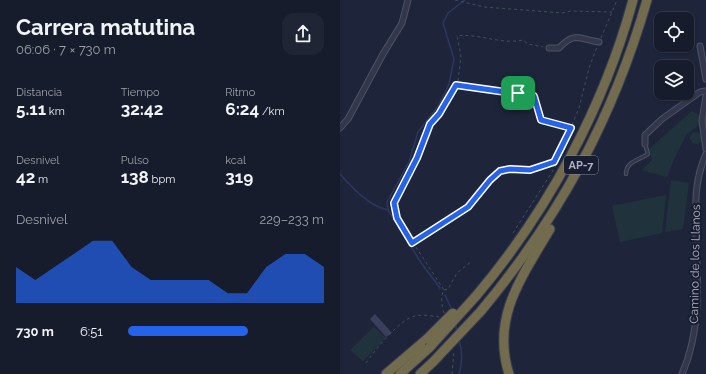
<!DOCTYPE html>
<html lang="es">
<head>
<meta charset="utf-8">
<style>
	body { margin:0; font-family:Raleway,sans-serif; background:#1f2534; color:#f1f3f6; height:100vh; display:flex; flex-direction:column; font-size:15px; white-space:nowrap }
	* { box-sizing:border-box; margin:0 }
	p { font-size:13px; color:#9ea1a9 }
	.icon { flex:none; width:22px; height:22px; fill:none; stroke:currentColor; stroke-width:2; stroke-linecap:round; stroke-linejoin:round }
	.map { position:relative; flex:1; overflow:hidden }
	.side { display:flex; flex-direction:column; background:#161c2c; width:340px }
	.side>* { flex:none }
	.fabs { position:absolute; left:314px; top:12px; display:grid; gap:8px }
	.fabs a { display:grid; place-items:center; width:40px; height:40px; border-radius:8px; background:#161c2c; box-shadow:0 1px 3px #0004,0 0 0 1px #353a48; font-size:20px }
	.pin { position:absolute; display:grid; place-items:center; width:34px; height:34px; color:#fff; margin:-17px; border-radius:8px; box-shadow:0 2px 6px #0006 }
	.round { display:grid; place-items:center; flex:none; width:42px; height:42px; border-radius:12px; background:#1f2534 }
	.headline { display:flex; align-items:center; justify-content:space-between; height:68px; padding:0 16px }
	h1 { font-size:22px; font-weight:700; line-height:30px }
	.stats { display:grid; grid-template-columns:repeat(3,1fr); gap:6px; height:68px; padding:4px 16px }
	.stats div { display:grid; align-content:center }
	.stats b { font-size:17px; font-weight:700 }
	.stats small { font-size:11px; font-weight:400 }
	.stats p { font-size:11px }
	.chart { height:112px; padding:8px 16px }
	.chart p { display:flex; justify-content:space-between }
	.chart svg { width:100%; height:72px; margin-top:4px; fill:#2563eb; opacity:.7 }
	ul { padding:0 16px; list-style:none; font-size:13px }
	li { display:grid; grid-template-columns:64px 48px 1fr; align-items:center; height:30px }
	li i { height:10px; border-radius:5px; background:#2563eb }
	main { display:flex; flex:1; min-height:0 }
	.map>svg:first-child { display:block }
	.green { fill:#20333c }
	.lines { fill:none; stroke-linecap:round; stroke-linejoin:round }
	.stream { stroke:#2c3760; stroke-width:1.5 }
	.building { fill:#3a405b }
	.lane-casing { stroke:#4d5265; stroke-width:4.5 }
	.street-casing { stroke:#4d5265; stroke-width:7 }
	.highway-casing { stroke:#3a3f52; stroke-width:11 }
	.path { stroke:#3e5059; stroke-width:1; stroke-dasharray:3 3; stroke-linecap:butt }
	.lane { stroke:#32374b; stroke-width:2.5 }
	.street { stroke:#32374b; stroke-width:5 }
	.highway { stroke:#726b4e; stroke-width:9 }
	.highway-bridge-casing { stroke:#3a3f52; stroke-width:11; stroke-linecap:butt }
	.highway-bridge { stroke:#726b4e; stroke-width:9 }
	.route-casing { stroke:#fff; stroke-width:8 }
	.route { stroke:#2563eb; stroke-width:5 }
	.labels { text-anchor:middle; stroke-width:4; stroke-linejoin:round; paint-order:stroke }
	.shield { fill:#181d2f; stroke:#808599; stroke-width:1 }
	.shield-label { font-size:11px; font-weight:bold; fill:#adb1c7 }
	.street-label { font-size:12px; fill:#adb1c7; stroke:#181d2f }
</style>
</head>
<body>
<main>
<section class="side">
<div class="headline"><div><h1>Carrera matutina</h1><p>06:06 · 7 × 730 m</p></div><a class="round"><svg class="icon" aria-label="share" viewBox="0 0 24 24"><path d="M12 15V3M7 8l5-5 5 5M5 13v7h14v-7"/></svg></a></div>
<div class="stats">
<div><p>Distancia</p><b>5.11<small> km</small></b></div>
<div><p>Tiempo</p><b>32:42</b></div>
<div><p>Ritmo</p><b>6:24<small> /km</small></b></div>
</div>
<div class="stats">
<div><p>Desnivel</p><b>42<small> m</small></b></div>
<div><p>Pulso</p><b>138<small> bpm</small></b></div>
<div><p>kcal</p><b>319</b></div>
</div>
<div class="chart"><p><span>Desnivel</span>229–233 m</p>
<svg viewBox="0 0 160 44" preserveAspectRatio="none"><path d="M0 44V22L10 30L20 22L30 14L40 6L50 6L60 22L70 30L80 30L90 30L100 30L110 38L120 38L130 22L140 14L150 14L160 22V44z"/></svg>
</div>
<ul>
<li><b>730 m</b>6:51<i style="width:61%"></i></li>
</ul>
</section>
<div class="map">
<svg width="366" height="374" viewBox="0 0 366 374">
	<rect width="100%" height="100%" fill="#1e253b"/>
	<g class="green">
		<path d="M352,111L360,116V124L346,135L334,159L327,177L302,170L312,160L309,149Z"/>
		<circle cx="356" cy="138" r="6"/>
		<path d="M331,180L349,183L343,229L325,232Z"/>
		<path d="M326,195L322,233L280,242L272,206Z"/>
		<path d="M34,327L46,338L23,361L10,350Z"/>
	</g>
	<g class="lines">
		<g class="stream">
			<path d="M0,174C13,188 28,206 48,210"/>
			<path d="M100,288L82,264L48,210L47,202L69,162L78,132L99,105L109,84L114,59L103,23L108,13L125,0"/>
			<path d="M105,295L112,310"/>
			<path d="M115,323L117,331"/>
			<path d="M119,339C122,350 123,362 119,374"/>
		</g>
	</g>
	<path class="building" d="M35,314L52,333L46,337L30,319Z"/>
	<g class="lines">
		<g class="lane-casing">
			<g id="lane">
				<path d="M116,85L193,95L196,98L201,120L231,128"/>
				<path d="M286,174C286,161 300,160 308,154L305,144"/>
			</g>
		</g>
		<g class="street-casing">
			<g id="street">
				<path d="M360,46L366,79"/>
				<path d="M209,48H219C235,31 239,39 259,42"/>
				<path d="M366,96L362,121L366,149"/>
				<path d="M0,128L8,119L43,54L62,23L68,0"/>
				<path d="M305,144V135L322,119L360,92L366,91"/>
				<path d="M342,374C361,331 358,284 356,238C356,206 353,184 366,154"/>
			</g>
		</g>
		<g class="highway-casing">
			<g id="highway">
				<path d="M136,296C208,211 264,107 293,0"/>
				<path d="M141,311C220,216 273,118 307,0"/>
				<path d="M46,374L87,339"/>
				<path d="M60,374L89,348"/>
				<path d="M80,374L93,362"/>
				<path d="M169,374C151,317 182,277 210,229"/>
			</g>
		</g>
		<g class="path">
			<path d="M115,0L144,7L184,10L222,13L231,11L272,12"/>
			<path d="M261,38L277,0"/>
			<path d="M118,81L121,56L117,36C139,33 161,45 183,40L188,44L203,47"/>
			<path d="M232,125L239,108L249,68L257,47"/>
			<path d="M173,233L212,172L216,165L214,162"/>
			<path d="M72,242L128,207L151,180L160,171L170,169L183,170L196,169L214,162L229,132"/>
			<path d="M104,290L108,289L117,273L132,261"/>
			<path d="M104,313C102,307 100,296 104,290L57,218L54,203L77,158L90,124L99,114L114,87"/>
			<path d="M26,363C35,350 60,319 75,316C83,314 92,316 99,317"/>
			<path d="M112,374L114,351"/>
		</g>
		<use href="#lane" class="lane"/>
		<use href="#street" class="street"/>
		<use href="#highway" class="highway"/>
		<g class="highway-bridge-casing">
			<g id="highway-bridge">
				<path d="M87,339L113,313"/>
				<path d="M89,348L136,296"/>
				<path d="M93,362L141,311"/>
			</g>
		</g>
		<use href="#highway-bridge" class="highway-bridge"/>
	</g>
	<g class="lines">
		<g class="route-casing">
			<path id="route" d="M116,85L194,96L201,120L231,128L214,162L190,170L170,169L160,171L150,180L128,207L72,243L57,218L54,203L77,158L90,124L99,114Z"/>
		</g>
		<use href="#route" class="route"/>
	</g>
	<g class="labels">
		<rect class="shield" x="224" y="156" width="34" height="18" rx="3"/>
		<g class="shield-label">
			<text x="241" y="169">AP-7</text>
		</g>
		<g class="street-label">
			<text transform="translate(355 264) rotate(-89)" y="4">Camino de los Llanos</text>
		</g>
	</g>
</svg>
<div class="fabs">
<a><svg class="icon" aria-label="locate" viewBox="0 0 24 24"><circle cx="12" cy="12" r="6"/><path d="M12 2v4M12 18v4M2 12h4M18 12h4"/></svg></a>
<a><svg class="icon" aria-label="layers" viewBox="0 0 24 24"><path d="M12 4l9 5-9 5-9-5zM3 14l9 5 9-5"/></svg></a>
</div>
<div class="pin" style="left:178px;top:93px;background:#1e9e55"><svg class="icon" aria-label="arrive" viewBox="0 0 24 24"><path d="M6 21V4h12l-3 4 3 4H6"/></svg></div>
</div>
</main>
</body>
</html>
